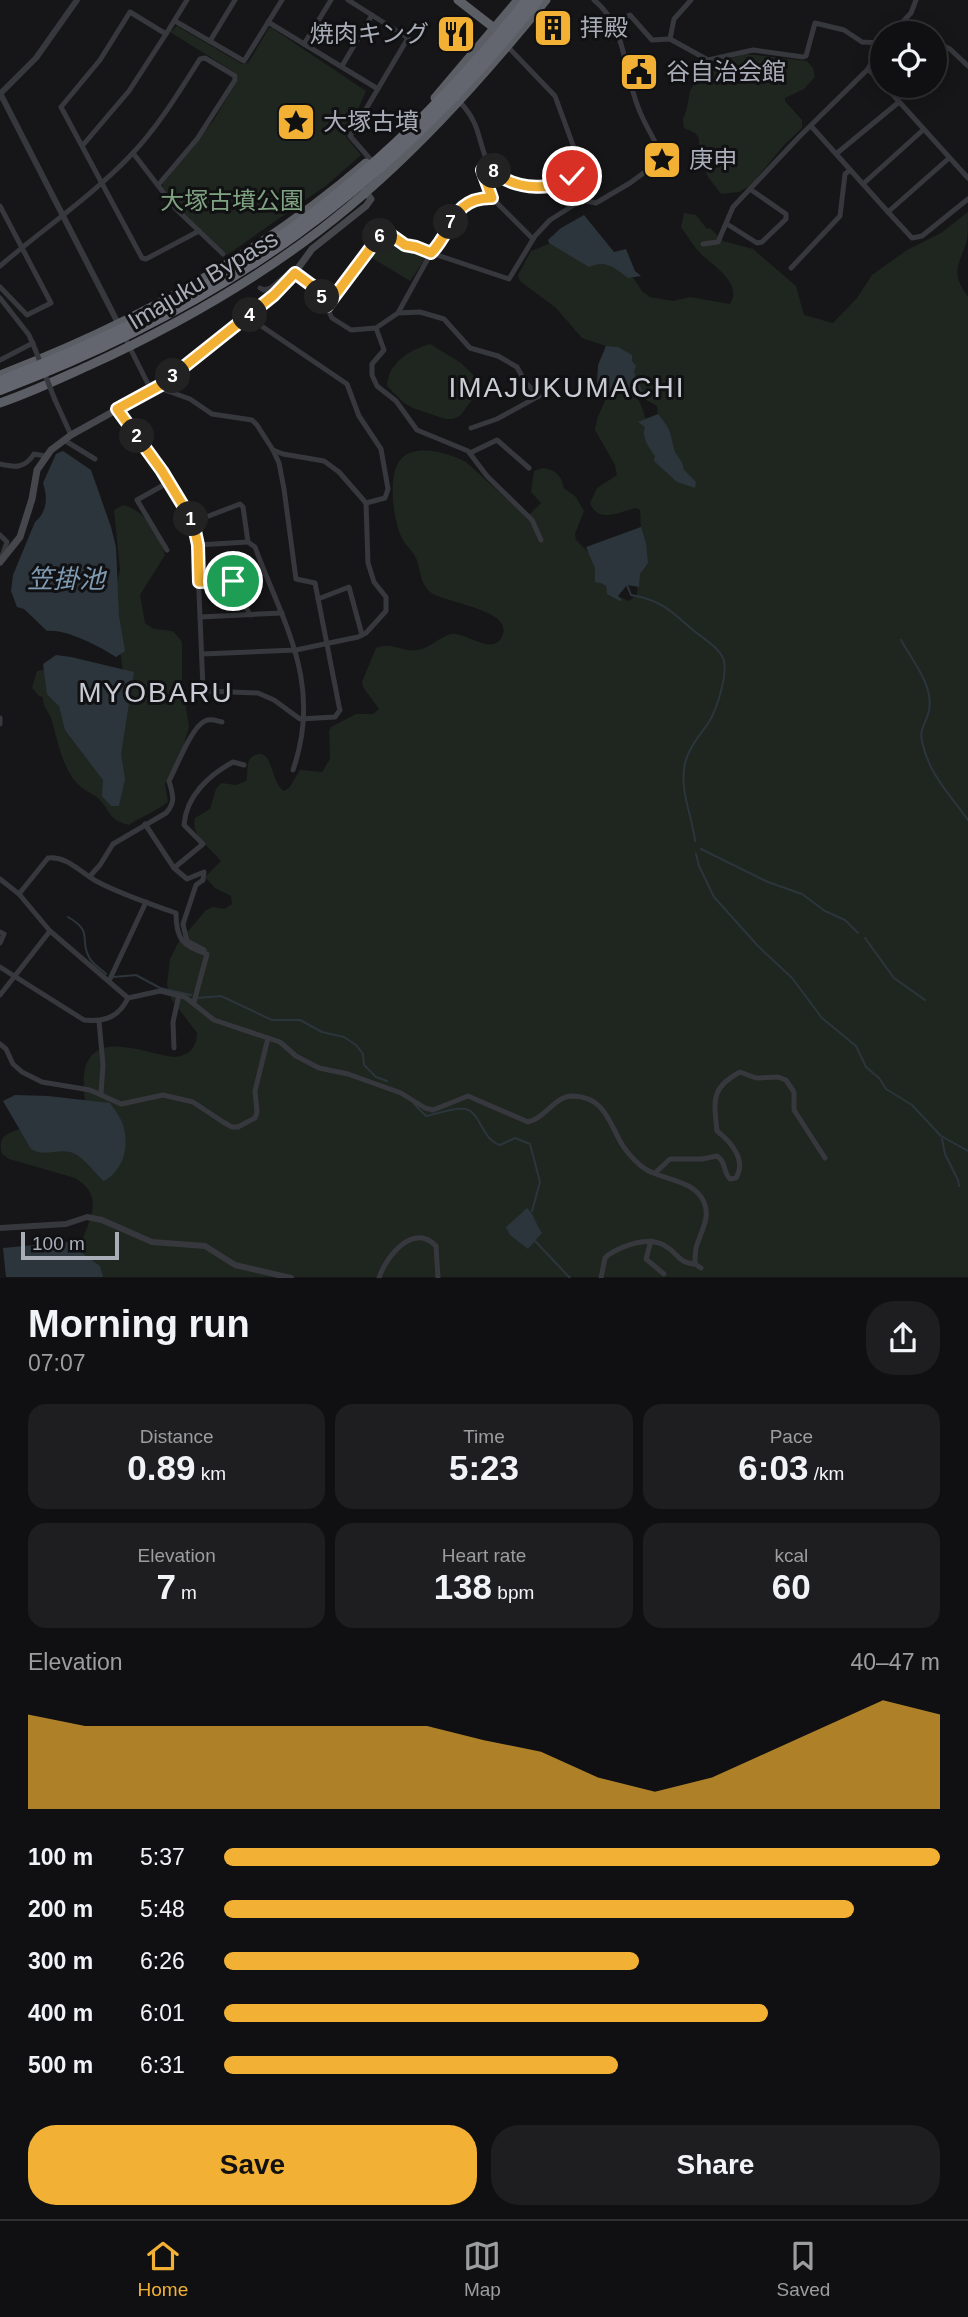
<!DOCTYPE html>
<html lang="en">
<head>
<meta charset="utf-8">
<style>
	body { margin:0; font-family:Arial,"Noto Sans JP",sans-serif; background:#1e1e20; color:#f1f3f6; height:100vh; display:flex; flex-direction:column; font-size:26px; white-space:nowrap }
	* { box-sizing:border-box; margin:0 }
	p { font-size:23px; color:#9c9d9f }
	.icon { flex:none; width:38px; height:38px; fill:none; stroke:currentColor; stroke-width:2; stroke-linecap:round; stroke-linejoin:round }
	.map { position:relative; height:1278px; overflow:hidden }
	.details { display:flex; flex-direction:column; background:#101012; flex:1 }
	.details>* { flex:none }
	.buttons { position:absolute; left:870px; top:21px; display:grid; gap:14px }
	.buttons a { display:grid; place-items:center; width:77px; height:77px; border-radius:50%; background:#101012; box-shadow:0 4px 18px #0003,0 0 0 2px #303032; font-size:35px }
	.scale { position:absolute; left:21px; bottom:18px; width:98px; box-sizing:border-box; padding-left:7px; border:4px solid #a8adb8; border-top:0; font-size:19px; line-height:24px; white-space:nowrap; color:#a8adb8; -webkit-text-stroke:5px #111113; paint-order:stroke }
	.pin { position:absolute; display:grid; place-items:center; width:60px; height:60px; color:#fff; margin:-30px; border:4px solid #fff; border-radius:50%; box-shadow:0 2px 7px #0007 }
	.km { position:absolute; width:35px; height:35px; margin:-18px; border-radius:50%; background:#222; color:#fff; font-size:19px; line-height:35px; text-align:center }
	.round { display:grid; place-items:center; flex:none; width:74px; height:74px; border-radius:28px; background:#1e1e20 }
	.summary { display:flex; align-items:center; justify-content:space-between; height:119px; padding:0 28px }
	h1 { font-size:38px; font-weight:600; line-height:52px }
	.stats { display:grid; grid-template-columns:repeat(3,1fr); gap:10px; height:119px; padding:7px 28px }
	.stats div { display:grid; align-content:center; border-radius:18px; background:#1e1e20; text-align:center }
	.stats b { font-size:35px; font-weight:600 }
	.stats small { font-size:19px; font-weight:400 }
	.stats p { font-size:19px }
	.chart { height:196px; padding:14px 28px }
	.chart p { display:flex; justify-content:space-between }
	.chart svg { width:100%; height:126px; margin-top:7px; fill:#f2b134; opacity:.7 }
	.button { display:flex; gap:14px; margin-top:auto; padding:14px 28px }
	.button a { flex:1; height:80px; border-radius:28px; background:#f2b134; color:#111; font-size:28px; font-weight:600; line-height:80px; text-align:center }
	.button a+a { background:#1e1e20; color:#f1f3f6 }
	ul { padding:0 28px; list-style:none; font-size:23px }
	li { display:grid; grid-template-columns:112px 84px 1fr; align-items:center; height:52px }
	li i { height:18px; border-radius:9px; background:#f2b134 }
	.tab-bar { display:flex; justify-content:space-around; align-items:center; height:98px; border-top:2px solid #303032; background:#101012; font-size:19px; color:#9c9d9f }
	.tab-bar a { display:grid; justify-items:center; gap:4px }
	.tab-bar .active { color:#f2b134 }
	.map>svg:first-child { display:block }
	.green { fill:#1e261f }
	.water { fill:#2c353c }
	.lines { fill:none; stroke-linecap:round; stroke-linejoin:round }
	.stream { stroke:#2c353c; stroke-width:2 }
	.minor { stroke:#37383d; stroke-width:5 }
	.tertiary { stroke:#37383d; stroke-width:6 }
	.secondary { stroke:#45474d; stroke-width:7 }
	.trunk { stroke:#5b5e65; stroke-width:9 }
	.minor-bridge { stroke:#37383d; stroke-width:5 }
	.motorway-bridge { stroke:#63666e; stroke-width:10 }
	.route-casing { stroke:#fff; stroke-width:14 }
	.route { stroke:#f2b134; stroke-width:9 }
	.labels { text-anchor:middle; stroke-width:6; stroke-linejoin:round; paint-order:stroke }
	.poi-label { font-size:24px; fill:#a8adb8; stroke:#111113; text-anchor:start }
	.park-label { font-size:24px; fill:#7fa381; stroke:#111113 }
	.street-label { font-size:24px; fill:#a8adb8; stroke:#111113 }
	.water-label { font-size:26px; font-style:italic; fill:#7f9bb3; stroke:#111113 }
	.quarter-label { font-size:28px; letter-spacing:2px; fill:#c9ccd4; stroke:#111113 }
</style>
</head>
<body>
<div class="map">
<svg width="968" height="1278" viewBox="0 0 968 1278">
	<rect width="100%" height="100%" fill="#161618"/>
	<g class="green">
		<path d="M177,26L242,64L248,63L269,28H272L366,91L346,137L361,155L327,185L227,255L180,210L162,187L163,183L213,121L238,79L237,74L170,32Z"/>
		<path d="M746,54L807,61L813,68L815,77L804,89L785,98V101L802,120V128L784,145L751,185L739,192L721,194L708,177L699,158V138L695,133L684,128L683,119L687,108L690,91L696,80L715,62Z"/>
		<path d="M968,212C968,221 968,231 967,240C960,264 949,272 968,296V1277H76C76,1266 77,1255 81,1243C90,1218 105,1196 75,1178L9,1159L2,1154C0,1148 0,1143 3,1138C9,1129 71,1113 85,1108C85,1096 82,1080 85,1069C95,1029 146,1054 174,1057C188,1056 197,1048 197,1033L172,1000L167,985L170,959L178,943L206,910L213,907L224,909L232,904L231,896L215,888L205,877L221,861C211,848 190,836 195,818L210,809L216,789L221,783L236,785L246,781C248,775 247,769 248,764C249,759 251,757 255,755C274,748 270,783 284,791L289,788L300,770L322,772L330,759L329,731L331,727L356,714H373L379,709L363,687L362,682L376,648C391,641 402,652 417,650C429,649 439,637 451,634C466,631 494,659 503,634C511,609 444,603 430,592C419,582 421,570 416,558C412,550 404,544 401,536C393,519 387,474 401,459C416,443 449,453 466,462L527,517L541,503L531,492L534,471L543,468C556,470 561,475 564,488L576,497L584,511L575,534L576,540L590,554L610,593L629,601L637,595L641,530L640,510L636,508C619,512 598,524 590,503L597,488L617,475L615,465L595,430L597,419L610,389L616,384C636,389 641,402 646,420L658,418L657,406L639,396L621,351L582,338L556,308L520,281L518,275L531,251L554,242L594,262L614,264L632,276L642,291L650,297L673,301L690,297L730,304C743,284 714,266 702,255C694,247 688,237 681,227L684,213L696,215L707,229L710,228L723,241L753,249L796,286L804,315L833,323L857,298L872,275L907,250L941,233Z"/>
		<path d="M383,235L405,247L416,248L426,253L427,256L410,281L367,255Z"/>
		<path d="M430,344L461,363L478,380L477,393L460,416L453,419H445L413,408L404,403L387,386C388,363 409,350 430,344Z"/>
		<path d="M123,505C146,511 159,534 165,555L140,595L145,623L154,629L173,631L182,642V681L189,727L179,761L165,784L168,802C155,812 142,816 129,825C108,820 111,811 98,798C92,793 85,791 80,786C63,771 58,742 52,721C50,712 42,708 43,697L39,696L32,688L37,671L47,669L118,752L125,686L115,615V590L120,570L114,510Z"/>
	</g>
	<g class="water">
		<path d="M584,215L614,252L626,249L635,271L641,276L628,278C615,268 606,259 589,267L549,243L548,240L561,228Z"/>
		<path d="M606,346L618,347L632,355V361L636,366L634,372L645,398C634,402 631,394 624,387L616,386L612,388L608,395L597,383L598,365Z"/>
		<path d="M658,414C671,430 670,431 674,449C676,457 682,458 684,470L696,482L695,488L677,482L654,461L655,456C650,448 641,439 645,427L638,422Z"/>
		<path d="M63,451L91,470L111,527L116,547L119,616L125,651L116,657C101,647 65,628 47,631L24,609L17,607L11,591L13,575L35,522C47,512 48,498 43,483L56,454Z"/>
		<path d="M641,527L646,543L648,563L640,574L639,587L627,585L618,596L622,600L620,601L607,594L606,586L601,583L595,582V568L586,547Z"/>
		<path d="M56,655L71,657L134,672L121,754L125,779L119,806H111L102,796L103,780L65,730L59,706L47,694L43,664Z"/>
		<path d="M15,1095L48,1096L110,1103C114,1109 119,1115 122,1122C130,1144 125,1169 104,1181C94,1173 83,1155 70,1152C56,1149 44,1157 31,1149L3,1101Z"/>
		<path d="M527,1208C534,1213 536,1225 542,1233L528,1249L510,1235L506,1227Z"/>
		<path d="M67,1242L100,1266L103,1277H6L3,1248Z"/>
	</g>
	<g class="lines">
		<g class="stream">
			<path d="M627,585L631,595C662,600 672,612 694,631C703,638 717,646 722,656C730,669 717,709 709,722C700,735 689,747 685,763C679,790 692,815 695,841"/>
			<path d="M901,640C912,660 934,686 929,710C927,722 919,728 922,741C928,773 950,795 968,820"/>
			<path d="M701,849L768,882L802,894L825,911L845,920L858,933"/>
			<path d="M696,854L699,866L714,897L758,946L792,978L822,1018L856,1046L866,1067L879,1078L886,1089L912,1105L941,1136L968,1151"/>
			<path d="M68,917C94,932 79,939 89,957C92,964 101,969 106,974"/>
			<path d="M865,938L894,978L925,1000"/>
			<path d="M114,977L136,975L160,988L191,995"/>
			<path d="M197,998L221,996L272,1020H300L322,1032L344,1037L356,1045L363,1054L364,1065L376,1077L387,1081"/>
			<path d="M414,1104L426,1116C439,1114 452,1107 465,1109C481,1112 481,1139 500,1145L515,1138L530,1144L540,1182L532,1211"/>
			<path d="M942,1139L945,1154L958,1180L959,1186"/>
			<path d="M535,1241L570,1278"/>
		</g>
		<g class="minor">
			<path d="M348,0L408,38L350,136L371,160"/>
			<path d="M175,21L244,61L282,0"/>
			<path d="M268,22L378,89"/>
			<path d="M613,23L630,15L652,40L670,39L708,60L753,50L803,57L806,56L815,23L844,30L862,42L882,43"/>
			<path d="M899,28L909,33"/>
			<path d="M892,33L911,13L916,0"/>
			<path d="M166,34L187,0"/>
			<path d="M670,39L674,19L691,0"/>
			<path d="M210,41L235,0"/>
			<path d="M934,41L950,49L968,66"/>
			<path d="M304,44L331,0"/>
			<path d="M342,66L372,15"/>
			<path d="M868,69L882,83"/>
			<path d="M885,86L968,178"/>
			<path d="M460,102C480,124 477,136 487,161C496,184 545,193 565,182C571,179 576,172 581,167L555,96L508,47"/>
			<path d="M811,126L888,212L948,159"/>
			<path d="M83,145L129,91L166,34L130,12L100,60L61,107L142,258L146,259L199,231"/>
			<path d="M133,153L176,209L223,254"/>
			<path d="M836,154L899,102"/>
			<path d="M487,163L483,170L492,198"/>
			<path d="M564,183L582,200L596,203L630,183L661,160L662,157C655,139 644,124 638,107C624,72 626,25 594,0"/>
			<path d="M863,184L923,130"/>
			<path d="M0,206L51,303L27,315L0,287"/>
			<path d="M888,212L912,238L922,236L968,199"/>
			<path d="M727,224L757,243L762,242L786,219V214L750,189"/>
			<path d="M703,244L718,242L733,207L799,137L868,69L882,43"/>
			<path d="M0,266C43,229 92,196 131,155C158,127 179,92 200,59L205,58L235,76V80L197,139L159,184"/>
			<path d="M791,268L840,216L845,174L850,170"/>
			<path d="M260,288L264,290L271,288L291,271L318,290L332,318L351,330L376,328L398,313L431,253L509,279L535,236L550,220L582,200"/>
			<path d="M0,298L29,335L35,349"/>
			<path d="M327,306L384,230L406,245L416,247L431,253C454,232 451,197 492,198L533,239"/>
			<path d="M398,313L420,312L444,319L470,348L498,356L517,367L525,382L539,396L497,419L471,428"/>
			<path d="M248,317L347,384L359,416L381,449L388,489L385,498L366,503"/>
			<path d="M376,328L384,350L372,364V375L377,386L396,401L417,430L468,451L487,476L532,520L541,540"/>
			<path d="M123,334L151,390"/>
			<path d="M0,360L33,343"/>
			<path d="M161,385L165,390L190,399L212,414L252,420L257,425L273,450L283,454L324,461L339,472L366,503L368,563L374,582L386,597V611L366,633L358,637L296,650L202,654"/>
			<path d="M55,400L71,435"/>
			<path d="M117,409L162,471L193,522L197,545L203,689L206,691L258,693L274,700L300,719L335,717L340,710L339,706L315,583L296,579L284,489L279,463L273,450"/>
			<path d="M64,440L95,459"/>
			<path d="M470,453L497,440L529,468"/>
			<path d="M0,464C16,468 25,468 34,454L45,456"/>
			<path d="M193,522L240,504L243,507L248,542L255,547C284,625 323,684 293,770"/>
			<path d="M0,535L7,542L2,556"/>
			<path d="M197,545L248,542"/>
			<path d="M167,550L137,500L169,482"/>
			<path d="M199,582L233,581L250,615"/>
			<path d="M318,599L349,587L362,635"/>
			<path d="M200,617L282,613"/>
			<path d="M0,718V724"/>
			<path d="M145,824L174,868L203,844L184,825C186,796 209,775 233,762L244,765"/>
			<path d="M174,868L187,879L204,872L203,880L196,885L183,924L187,941L204,950"/>
			<path d="M90,876L100,865L113,844L166,813C176,802 173,795 169,781C176,768 192,726 205,721C211,718 217,721 222,722"/>
			<path d="M0,879L19,894L50,931L128,998L160,991L185,997L214,1020L280,1042L296,1056L319,1068L348,1074L401,1093L425,1108L433,1110L468,1096L528,1122C546,1118 554,1096 573,1096C603,1097 608,1119 620,1141C625,1150 633,1159 640,1165C657,1181 693,1177 704,1202C711,1218 700,1233 696,1248C695,1253 695,1259 695,1264L701,1268"/>
			<path d="M19,894L48,858C68,856 81,873 96,881C120,894 148,903 173,912L176,913C176,940 183,946 207,954L194,1002"/>
			<path d="M0,932L4,934L0,943"/>
			<path d="M0,967L84,1020C105,1022 119,1017 128,998"/>
			<path d="M109,981L146,902"/>
			<path d="M0,995L50,931"/>
			<path d="M99,1021L103,1065L101,1093"/>
			<path d="M0,1044L6,1049L13,1064L22,1072L42,1082L90,1090L121,1104L163,1095L193,1102L223,1122L232,1127H238L255,1118L257,1112L255,1091L268,1038"/>
			<path d="M174,1048L173,1022L179,995"/>
			<path d="M655,1173L670,1159H702L717,1156C726,1161 723,1172 730,1179L736,1178C747,1160 731,1142 717,1131C714,1101 710,1088 740,1072L756,1078L778,1077L786,1080L794,1092V1110L825,1158"/>
			<path d="M651,1241L646,1259L664,1274"/>
			<path d="M379,1278C386,1256 414,1222 436,1246L438,1278"/>
			<path d="M601,1278L605,1258L608,1255C624,1245 650,1235 667,1247C679,1255 679,1263 695,1264"/>
		</g>
		<g class="tertiary">
			<path d="M0,93L119,325"/>
			<path d="M0,94L36,58L77,0"/>
			<path d="M0,1228L66,1224L87,1217L102,1220L152,1242L205,1246L235,1265L291,1278"/>
		</g>
		<path class="secondary" d="M0,562L20,537L32,499L37,470L51,450L71,435L161,385L274,295L285,286L312,249L366,206L371,199L365,191"/>
		<g class="trunk">
			<path d="M458,0L498,31"/>
			<path d="M435,98L518,0"/>
			<path d="M0,375C133,324 258,256 366,163"/>
			<path d="M0,403C30,393 59,379 88,366C169,329 249,284 320,230C406,164 478,83 546,0"/>
		</g>
		<path class="minor-bridge" d="M35,349L55,400"/>
		<g class="motorway-bridge">
			<path d="M0,381C84,348 167,311 243,262C351,193 448,101 527,0"/>
			<path d="M0,390C221,307 392,186 538,0"/>
		</g>
	</g>
	<g class="lines">
		<g class="route-casing">
			<path id="route" d="M233,581L199,582L198,545L193,522L162,471L117,409L161,385L274,295L295,273L318,290L327,306L384,230L405,245L416,247L431,253C453,232 451,197 492,198L482,170L487,163C490,167 494,172 498,175C518,189 555,192 572,176"/>
		</g>
		<use href="#route" class="route"/>
	</g>
	<defs>
		<g id="building-square" transform="scale(2.0125)"><rect x="-9" y="-9" width="18" height="18" rx="4" fill="#f2b134" stroke="#111113"/><path d="M-4-6H4V6H1V3H-1V6H-4ZM-2.5-4.3h1.7v1.8h-1.7ZM.8-4.3h1.7v1.8H.8ZM-2.5-1h1.7V.8h-1.7ZM.8-1h1.7V.8H.8Z" fill="#111"/></g>
		<g id="restaurant-square" transform="scale(2.0125)"><rect x="-9" y="-9" width="18" height="18" rx="4" fill="#f2b134" stroke="#111113"/><path d="M-5-6h1v4h1v-4h1v4h1v-4h1v5L-1.5 .5V6h-2V.5L-5-1ZM5-6V6H3V1.5H1.5Q1.5-4 5-6Z" fill="#111"/></g>
		<g id="civic-square" transform="scale(2.0125)"><rect x="-9" y="-9" width="18" height="18" rx="4" fill="#f2b134" stroke="#111113"/><path d="M-.6-6.5H3V-4.5H.6V-3L4-1V1h2V6H-6V1h2V-1L-.6-3ZM-1.2 2.5V6h2.4V2.5Z" fill="#111"/></g>
		<g id="sight-square" transform="scale(2.0125)"><rect x="-9" y="-9" width="18" height="18" rx="4" fill="#f2b134" stroke="#111113"/><path d="M0-6L1.8-2.2L6-1.7L2.9 1.2L3.7 5.4L0 3.3L-3.7 5.4L-2.9 1.2L-6-1.7L-1.8-2.2Z" fill="#111"/></g>
	</defs>
	<g fill-rule="evenodd">
		<use href="#building-square" x="553" y="28"/>
		<use href="#restaurant-square" x="456" y="34"/>
		<use href="#civic-square" x="639" y="72"/>
		<use href="#sight-square" x="296" y="122"/>
		<use href="#sight-square" x="662" y="160"/>
	</g>
	<g class="labels">
		<g class="poi-label">
			<text x="580" y="36">拝殿</text>
			<text x="429" y="42" text-anchor="end">焼肉キング</text>
			<text x="666" y="80">谷自治会館</text>
			<text x="323" y="130">大塚古墳</text>
			<text x="689" y="168">庚申</text>
		</g>
		<g class="park-label">
			<text x="232" y="209">大塚古墳公園</text>
		</g>
		<g class="street-label">
			<text transform="translate(203 280) rotate(-31)" y="8">Imajuku Bypass</text>
		</g>
		<g class="water-label">
			<text x="66" y="588">笠掛池</text>
		</g>
		<g class="quarter-label">
			<text x="567" y="397">IMAJUKUMACHI</text>
			<text x="156" y="702">MYOBARU</text>
		</g>
	</g>
</svg>
<div class="buttons">
<a><svg class="icon" aria-label="locate" viewBox="0 0 24 24"><circle cx="12" cy="12" r="6"/><path d="M12 2v4M12 18v4M2 12h4M18 12h4"/></svg></a>
</div>
<div class="scale">100 m</div>
<div class="pin" style="left:233px;top:581px;background:#1e9e55"><svg class="icon" aria-label="arrive" viewBox="0 0 24 24"><path d="M6 21V4h12l-3 4 3 4H6"/></svg></div>
<div class="pin" style="left:572px;top:176px;background:#d93025"><svg class="icon" aria-label="check" viewBox="0 0 24 24"><path d="M5 12l5 5 9-10"/></svg></div>
<b class="km" style="left:191px;top:519px">1</b>
<b class="km" style="left:137px;top:436px">2</b>
<b class="km" style="left:173px;top:376px">3</b>
<b class="km" style="left:250px;top:315px">4</b>
<b class="km" style="left:322px;top:297px">5</b>
<b class="km" style="left:380px;top:236px">6</b>
<b class="km" style="left:451px;top:222px">7</b>
<b class="km" style="left:494px;top:171px">8</b>
</div>
<section class="details">
<div class="summary"><div><h1>Morning run</h1><p>07:07</p></div><a class="round"><svg class="icon" aria-label="share" viewBox="0 0 24 24"><path d="M12 15V3M7 8l5-5 5 5M5 13v7h14v-7"/></svg></a></div>
<div class="stats">
<div><p>Distance</p><b>0.89<small> km</small></b></div>
<div><p>Time</p><b>5:23</b></div>
<div><p>Pace</p><b>6:03<small> /km</small></b></div>
</div>
<div class="stats">
<div><p>Elevation</p><b>7<small> m</small></b></div>
<div><p>Heart rate</p><b>138<small> bpm</small></b></div>
<div><p>kcal</p><b>60</b></div>
</div>
<div class="chart"><p><span>Elevation</span>40–47 m</p>
<svg viewBox="0 0 160 44" preserveAspectRatio="none"><path d="M0 44V11L10 15L20 15L30 15L40 15L50 15L60 15L70 15L80 20L90 24L100 33L110 38L120 33L130 24L140 15L150 6L160 11V44z"/></svg>
</div>
<ul>
<li><b>100 m</b>5:37<i style="width:100%"></i></li>
<li><b>200 m</b>5:48<i style="width:88%"></i></li>
<li><b>300 m</b>6:26<i style="width:58%"></i></li>
<li><b>400 m</b>6:01<i style="width:76%"></i></li>
<li><b>500 m</b>6:31<i style="width:55%"></i></li>
</ul>
<div class="button"><a>Save</a><a>Share</a></div>
</section>
<nav class="tab-bar">
<a class="active"><svg class="icon" aria-label="home" viewBox="0 0 24 24"><path d="M3 11l9-7 9 7M6 9v11h12V9"/></svg>Home</a>
<a><svg class="icon" aria-label="map" viewBox="0 0 24 24"><path d="M3 6l6-2 6 2 6-2v14l-6 2-6-2-6 2zM9 4v14M15 6v14"/></svg>Map</a>
<a><svg class="icon" aria-label="saved" viewBox="0 0 24 24"><path d="M7 4h10v16l-5-4-5 4z"/></svg>Saved</a>
</nav>
</body>
</html>
